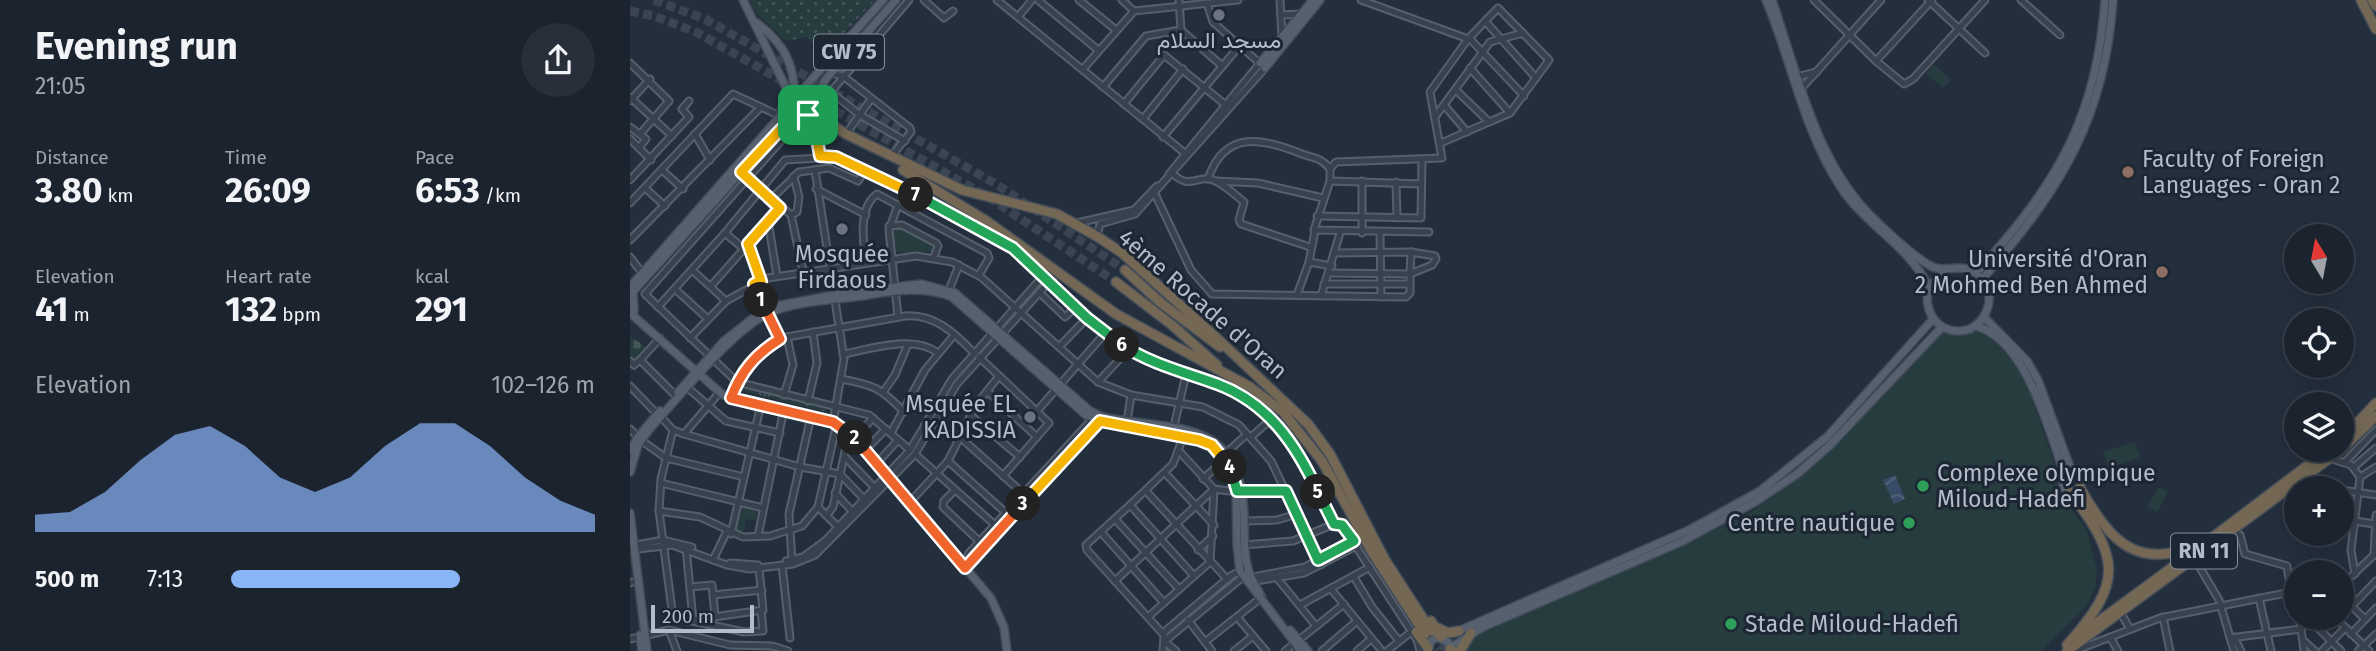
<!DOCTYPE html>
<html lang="en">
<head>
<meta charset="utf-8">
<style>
	body { margin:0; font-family:"Fira Sans",Vazirmatn,sans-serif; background:#282f3a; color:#f1f3f6; height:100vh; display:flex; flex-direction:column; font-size:26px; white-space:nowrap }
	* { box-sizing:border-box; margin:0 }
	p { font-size:23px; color:#a0a4aa }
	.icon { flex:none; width:38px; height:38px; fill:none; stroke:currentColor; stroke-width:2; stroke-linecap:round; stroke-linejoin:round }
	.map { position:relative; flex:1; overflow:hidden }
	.sheet { display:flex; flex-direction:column; background:#1b232e; width:630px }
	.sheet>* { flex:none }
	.needle { width:46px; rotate:350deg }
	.controls { position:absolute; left:1654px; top:224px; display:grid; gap:14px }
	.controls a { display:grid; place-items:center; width:70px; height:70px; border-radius:50%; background:#1b232e; box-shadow:0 4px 18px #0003,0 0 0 2px #39404a; font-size:35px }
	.scale { position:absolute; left:21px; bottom:18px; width:103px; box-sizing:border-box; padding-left:7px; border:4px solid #b4bcc9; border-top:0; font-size:19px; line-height:24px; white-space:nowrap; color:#b4bcc9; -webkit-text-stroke:5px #1d2633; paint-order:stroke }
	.pin { position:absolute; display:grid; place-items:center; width:60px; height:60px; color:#fff; margin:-30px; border-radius:14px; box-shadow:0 4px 10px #0006 }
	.km { position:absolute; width:35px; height:35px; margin:-18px; border-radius:50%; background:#222; color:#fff; font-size:19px; line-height:35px; text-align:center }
	.round { display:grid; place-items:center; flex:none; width:74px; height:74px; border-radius:37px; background:#282f3a }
	.overview { display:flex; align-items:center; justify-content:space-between; height:119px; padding:0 35px }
	h1 { font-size:38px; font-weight:700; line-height:52px }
	.figures { display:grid; grid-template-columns:repeat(3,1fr); gap:10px; height:119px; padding:7px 35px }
	.figures div { display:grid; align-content:center }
	.figures b { font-size:35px; font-weight:700 }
	.figures small { font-size:19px; font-weight:400 }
	.figures p { font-size:19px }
	.chart { height:196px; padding:14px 35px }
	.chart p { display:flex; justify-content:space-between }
	.chart svg { width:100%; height:126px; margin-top:7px; fill:#8ab4f8; opacity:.7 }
	ul { padding:0 35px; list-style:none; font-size:23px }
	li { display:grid; grid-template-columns:112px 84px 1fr; align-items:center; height:52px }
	li i { height:18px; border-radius:9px; background:#8ab4f8 }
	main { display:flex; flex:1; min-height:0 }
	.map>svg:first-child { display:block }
	.grass { fill:url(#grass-tufts) }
	.cemetery { fill:url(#cemetery-stones) }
	.park { fill:url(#park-dots) }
	.garden { fill:#263c3f }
	.water { fill:url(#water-waves) }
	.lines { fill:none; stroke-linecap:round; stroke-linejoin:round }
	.highway-tunnel { stroke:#3a4453; stroke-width:9; stroke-dasharray:9 4.5; stroke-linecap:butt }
	.minor-casing { stroke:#565f6c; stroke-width:9 }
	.major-casing { stroke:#414a57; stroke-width:10 }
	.highway-casing { stroke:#434c59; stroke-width:12 }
	.minor { stroke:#38414e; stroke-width:5 }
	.major { stroke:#56606e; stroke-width:7 }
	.highway { stroke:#746855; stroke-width:9 }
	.split-1-casing { stroke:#fff; stroke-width:14 }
	.split-2-casing { stroke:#fff; stroke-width:14 }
	.split-3-casing { stroke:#fff; stroke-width:14 }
	.split-4-casing { stroke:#fff; stroke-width:14 }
	.split-5-casing { stroke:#fff; stroke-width:14 }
	.split-6-casing { stroke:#fff; stroke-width:14 }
	.split-7-casing { stroke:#fff; stroke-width:14 }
	.split-8-casing { stroke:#fff; stroke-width:14 }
	.split-1 { stroke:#f5b400; stroke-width:9 }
	.split-2 { stroke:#f0652b; stroke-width:9 }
	.split-3 { stroke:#f0652b; stroke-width:9 }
	.split-4 { stroke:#f5b400; stroke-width:9 }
	.split-5 { stroke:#22a559; stroke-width:9 }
	.split-6 { stroke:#22a559; stroke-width:9 }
	.split-7 { stroke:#22a559; stroke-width:9 }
	.split-8 { stroke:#f5b400; stroke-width:9 }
	.worship-dot { fill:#6b7280; stroke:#1d2633; stroke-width:2.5 }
	.education-dot { fill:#8d6e63; stroke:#1d2633; stroke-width:2.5 }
	.leisure-dot { fill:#2e9e5b; stroke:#1d2633; stroke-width:2.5 }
	.labels { text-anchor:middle; stroke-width:6; stroke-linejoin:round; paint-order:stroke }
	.shield { fill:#1d2633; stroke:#878f9c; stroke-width:2 }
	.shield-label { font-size:21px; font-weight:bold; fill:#b4bcc9 }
	.poi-label { font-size:23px; fill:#b4bcc9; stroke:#1d2633; text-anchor:start }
	.street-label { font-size:23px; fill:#b4bcc9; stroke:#1d2633 }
</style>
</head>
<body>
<main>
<section class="sheet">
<div class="overview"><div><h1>Evening run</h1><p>21:05</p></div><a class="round"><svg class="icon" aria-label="share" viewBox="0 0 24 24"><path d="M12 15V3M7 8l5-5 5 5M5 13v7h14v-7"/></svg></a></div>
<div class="figures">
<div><p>Distance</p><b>3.80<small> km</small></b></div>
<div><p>Time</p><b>26:09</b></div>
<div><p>Pace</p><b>6:53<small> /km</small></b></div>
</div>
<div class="figures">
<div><p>Elevation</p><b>41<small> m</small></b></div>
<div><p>Heart rate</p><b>132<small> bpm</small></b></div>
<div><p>kcal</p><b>291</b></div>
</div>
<div class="chart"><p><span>Elevation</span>102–126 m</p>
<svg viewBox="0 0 160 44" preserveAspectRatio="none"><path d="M0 44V38L10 37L20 30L30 19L40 10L50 7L60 14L70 25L80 30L90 25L100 14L110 6L120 6L130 14L140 25L150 33L160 38V44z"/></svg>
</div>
<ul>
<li><b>500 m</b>7:13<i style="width:63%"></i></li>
</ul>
</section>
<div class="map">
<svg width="1746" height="651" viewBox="0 0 1746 651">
	<defs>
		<pattern id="grass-tufts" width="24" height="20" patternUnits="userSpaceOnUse" patternTransform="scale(1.75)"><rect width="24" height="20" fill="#263c3f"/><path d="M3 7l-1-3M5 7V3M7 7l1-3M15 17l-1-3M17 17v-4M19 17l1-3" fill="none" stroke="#435659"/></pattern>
		<pattern id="cemetery-stones" width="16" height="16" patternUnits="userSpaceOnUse" patternTransform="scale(1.75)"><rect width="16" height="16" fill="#263c3f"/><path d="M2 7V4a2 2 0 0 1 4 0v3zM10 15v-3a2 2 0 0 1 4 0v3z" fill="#435659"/></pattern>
		<pattern id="park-dots" width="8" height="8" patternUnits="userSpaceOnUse" patternTransform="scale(1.75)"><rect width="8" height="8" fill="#263c3f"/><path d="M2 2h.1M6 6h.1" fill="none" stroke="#435659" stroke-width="1.8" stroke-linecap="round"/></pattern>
		<pattern id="water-waves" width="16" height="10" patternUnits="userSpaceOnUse" patternTransform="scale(1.75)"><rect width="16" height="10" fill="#394c67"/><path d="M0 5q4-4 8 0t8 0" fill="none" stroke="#53647b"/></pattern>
	</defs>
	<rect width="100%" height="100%" fill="#242f3e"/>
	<path class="grass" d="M113,388L197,408L196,412L112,391Z"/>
	<path class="cemetery" d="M0,336L16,347L4,360L0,356Z"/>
	<path class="park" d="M118,0H245L193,56L178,37L155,41C142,25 128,18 118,0Z"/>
	<g class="garden">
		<path d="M1304,64L1321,80L1313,88L1296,73Z"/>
		<path d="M270,225L305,244L301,252L262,253L261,227Z"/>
		<path d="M1352,329L1379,355L1398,387L1439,506L1457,531L1467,570L1466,586L1456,607L1411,651H835L843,635L870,621L1060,542L1123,511L1179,467L1309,332Z"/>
		<path d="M1505,442L1510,458L1478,468L1473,452Z"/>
		<path d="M1528,487L1538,492L1527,512L1517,507Z"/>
		<path d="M110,505L128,508L126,520L116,519L114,532L105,530Z"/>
	</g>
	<path class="water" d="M1265,475L1275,499L1264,504L1253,480Z"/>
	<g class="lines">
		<g class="highway-tunnel">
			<path d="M24,0L75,19L366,184L495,270"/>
			<path d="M0,11L24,16L68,33L358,197L486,282"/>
			<path d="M803,633L817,651"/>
			<path d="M797,639L807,651"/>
		</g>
		<g class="minor-casing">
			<g id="minor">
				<path d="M294,0L314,18L323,11"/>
				<path d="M367,0L557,155"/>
				<path d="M408,0L468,50"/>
				<path d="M449,0L486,30"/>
				<path d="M492,0L504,11"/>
				<path d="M549,0L551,30"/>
				<path d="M650,0L652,37"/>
				<path d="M731,0L841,40L894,96"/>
				<path d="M1184,0L1246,61L1274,84L1283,79L1355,0"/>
				<path d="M1298,0L1355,53"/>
				<path d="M1391,0L1430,35"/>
				<path d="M651,15L671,14"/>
				<path d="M388,17L402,0"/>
				<path d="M855,21L906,78"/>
				<path d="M1246,61L1302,0"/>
				<path d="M0,63L39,101L11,133"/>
				<path d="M840,68L880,113"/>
				<path d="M453,69L504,11L608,0"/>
				<path d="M201,73L213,76L280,128L281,132L264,153"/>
				<path d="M1166,77L1187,72"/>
				<path d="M473,87L516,36L551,30L591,65"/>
				<path d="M1169,91L1251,0"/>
				<path d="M201,92L230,115L275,141"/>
				<path d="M0,97L42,136"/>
				<path d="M0,101L20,79"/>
				<path d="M494,104L534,55L597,106"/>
				<path d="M815,106L837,132"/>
				<path d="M178,115L176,130L158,133L15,294L107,382L239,415L280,450"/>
				<path d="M805,117L860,42L893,33"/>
				<path d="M513,119L553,69"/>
				<path d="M198,120L191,108L193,101L279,0"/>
				<path d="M0,127L16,139L9,148"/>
				<path d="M176,130L186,134L190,156"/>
				<path d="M65,134L80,160"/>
				<path d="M216,134L241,99"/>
				<path d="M533,137L611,44"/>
				<path d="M0,139L21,160"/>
				<path d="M811,143L859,122"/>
				<path d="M32,170L53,189"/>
				<path d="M185,170L214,359L203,422"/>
				<path d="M111,172L161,215L173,271"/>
				<path d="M539,174L630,63"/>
				<path d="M543,174C560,189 564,177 580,179C591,181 605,195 614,202L609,220L611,224L680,247"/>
				<path d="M163,177L169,172L199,168L228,181L235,170"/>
				<path d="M578,179C595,128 634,139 672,154C684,158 692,158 700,169"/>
				<path d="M0,180L59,117L52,109L59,101"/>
				<path d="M585,181L628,183L693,198"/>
				<path d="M700,181L791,184"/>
				<path d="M732,181V233"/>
				<path d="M766,182L767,218"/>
				<path d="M15,188L35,206"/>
				<path d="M186,189L236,215"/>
				<path d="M525,194L561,270L582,294L776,297L780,293V274L802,265L806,259L805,256L781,252L704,253"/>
				<path d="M141,199L164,177L169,197L167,212L161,215"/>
				<path d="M0,203L103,94L150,116"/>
				<path d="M268,205L259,230L268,317"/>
				<path d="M687,216L791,218L792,160"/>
				<path d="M138,221L147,276"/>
				<path d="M447,223L504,210L527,186"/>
				<path d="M259,226L272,225L306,243L308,246L304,257"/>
				<path d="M799,232L684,230L700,181V169L706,162L812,158L800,92L838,39L868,8L919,60L880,113L859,122L826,90"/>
				<path d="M95,233L114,249"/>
				<path d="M750,233L751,297"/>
				<path d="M467,236L470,224L505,214L635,68L583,22L577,3"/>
				<path d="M0,240L131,107"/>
				<path d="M118,244L131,280"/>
				<path d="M0,257L12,273"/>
				<path d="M236,262C233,241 228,208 247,194L357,253L359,258L349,275"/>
				<path d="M679,262L702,266"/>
				<path d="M62,270L96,301"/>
				<path d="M699,273L780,274L781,252"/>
				<path d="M124,284L150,339"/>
				<path d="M694,284H780"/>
				<path d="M81,286L150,208"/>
				<path d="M45,289L78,319"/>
				<path d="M319,290L329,265"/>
				<path d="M409,292L435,317L446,307"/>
				<path d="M667,295L679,262L685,231"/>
				<path d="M691,296L710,233"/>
				<path d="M28,307L95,233L155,160L206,157L318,212L386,251L475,333L499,349L614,397L641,419L663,443L704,524L712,525L787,640L790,651"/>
				<path d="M60,338L96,301L138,278L286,256L322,262L351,277L468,382L501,395L573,407L609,425L641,461L691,565"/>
				<path d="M429,347L457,318"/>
				<path d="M213,354C241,349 284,334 308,353"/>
				<path d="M349,357L419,423L373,476"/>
				<path d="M10,360L30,338"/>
				<path d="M0,361L4,365L10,360L45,395"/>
				<path d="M211,379C244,385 251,388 274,412"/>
				<path d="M106,380L134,349L157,337L275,316C304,314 324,332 344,353"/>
				<path d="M468,382L499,349"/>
				<path d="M0,386L27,414"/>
				<path d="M58,388L96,421L150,433"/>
				<path d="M254,391L265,375L278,344"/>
				<path d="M357,391L407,437"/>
				<path d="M154,395L163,365L157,337"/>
				<path d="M178,401L187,363L183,332"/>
				<path d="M408,410L475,333"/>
				<path d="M340,415L390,457"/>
				<path d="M31,417L43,430L54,434L170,467L210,474L234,499"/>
				<path d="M497,422L501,395"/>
				<path d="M0,429L8,437"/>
				<path d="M43,430L31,479L29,511L43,617L114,632L133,631L131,610"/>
				<path d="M261,433L295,370L324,335"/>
				<path d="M54,434L89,393"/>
				<path d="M542,435L556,374"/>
				<path d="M553,437L543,464L500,505L564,576"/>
				<path d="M621,437L641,419"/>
				<path d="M331,438L396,496"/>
				<path d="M12,441L36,458L114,477"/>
				<path d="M235,450L256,429"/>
				<path d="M549,451L584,489L615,493L655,490"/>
				<path d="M285,454L365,525"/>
				<path d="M593,456L617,434"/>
				<path d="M215,457L245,488"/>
				<path d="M1702,459L1721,465L1730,477L1721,550L1725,574"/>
				<path d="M318,461L376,513"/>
				<path d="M1715,462L1746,430"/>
				<path d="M247,463L268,440"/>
				<path d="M1724,467L1746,448"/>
				<path d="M535,473L584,525"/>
				<path d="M1730,477L1746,467"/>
				<path d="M573,479L595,459"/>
				<path d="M31,483L133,508"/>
				<path d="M325,490L314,501L313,507L350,542"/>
				<path d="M1712,490L1746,495"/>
				<path d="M516,491L597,579"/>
				<path d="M205,493L223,512"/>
				<path d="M280,502L318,461L346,405L369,376"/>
				<path d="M500,505L456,545L457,550L534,635L533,651"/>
				<path d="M188,507L209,528"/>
				<path d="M29,511L70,517L113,537L140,536L172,526L188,507L207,423"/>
				<path d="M197,515L203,507L216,447L243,418"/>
				<path d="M485,519L549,589"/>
				<path d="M614,521L647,520L667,514"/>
				<path d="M1724,521L1745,524"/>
				<path d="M1712,525L1724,527"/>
				<path d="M1604,531L1610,535L1615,554L1657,566L1661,592"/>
				<path d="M471,532L534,603"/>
				<path d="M101,534L131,404"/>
				<path d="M128,536L154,409"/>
				<path d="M613,545L663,541L704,524"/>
				<path d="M0,546L33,540L62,547"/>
				<path d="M56,548L63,620L133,610L129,568"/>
				<path d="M0,550L42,545L97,565L120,569L163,564L185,555L285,454L327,384L428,272"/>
				<path d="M568,550L583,536"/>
				<path d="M1744,555L1746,515"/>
				<path d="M83,560L97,531"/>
				<path d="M156,561L173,557L196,540L280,450L322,379L421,267"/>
				<path d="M162,561L159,514L181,416"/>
				<path d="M1566,561L1589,600L1604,651"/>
				<path d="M100,563L128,565"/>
				<path d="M152,565L160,638"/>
				<path d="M334,566L339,553L465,416"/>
				<path d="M336,568L473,418"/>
				<path d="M724,577L742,607L769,641"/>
				<path d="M618,578L675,567L724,541L725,525"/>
				<path d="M647,578L686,626"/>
				<path d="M485,581L584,489"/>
				<path d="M620,582L674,573L728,545"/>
				<path d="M0,583L3,582"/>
				<path d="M1712,585L1746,553"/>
				<path d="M60,587L82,585L85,616"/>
				<path d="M701,589L752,651"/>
				<path d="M83,595L132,590"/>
				<path d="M1712,597L1735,619"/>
				<path d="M1629,598L1641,651"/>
				<path d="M670,605L740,567"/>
				<path d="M1721,607L1746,581"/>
				<path d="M1492,615L1500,629"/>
				<path d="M518,617L580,562L584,489"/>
				<path d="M607,617L636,651"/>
				<path d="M1533,617L1540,651"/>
				<path d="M1706,618L1739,651"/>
				<path d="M1679,619L1711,651"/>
				<path d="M558,620L582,651"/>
				<path d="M39,630L47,651"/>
				<path d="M533,633L602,575L613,570"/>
				<path d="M1721,634L1746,608"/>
				<path d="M1480,637L1488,651"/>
				<path d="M1604,637L1611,651"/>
				<path d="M1600,638L1671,629L1669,618"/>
				<path d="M0,639L39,630L100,645L142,646L158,651"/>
				<path d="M536,640L614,576"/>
				<path d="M1674,641L1685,651"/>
				<path d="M535,642L546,651"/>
				<path d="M575,642L632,597"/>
				<path d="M604,651L623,636"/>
				<path d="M655,651L714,604"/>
				<path d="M692,651L727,621"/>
				<path d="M727,651L741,639"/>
				<path d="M757,651L781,632"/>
				<path d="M1444,651L1530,618L1666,591"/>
				<path d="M1674,651L1671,629L1679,619"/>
				<path d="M1692,651L1715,628"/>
				<path d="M1728,651L1746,634"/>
			</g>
		</g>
		<g class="major-casing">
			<g id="major">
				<path d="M113,0L161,98"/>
				<path d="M1136,0C1162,62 1173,129 1210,186C1234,224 1279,246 1299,287"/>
				<path d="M1142,0C1168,75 1186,165 1246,221C1262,236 1280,254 1299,265C1313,274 1326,264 1340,270C1367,282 1364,316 1340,329C1312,338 1291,314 1299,287L1314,271"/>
				<path d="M127,23C154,44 164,63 165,97"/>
				<path d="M630,63L683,0"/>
				<path d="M635,68L690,0"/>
				<circle cx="165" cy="110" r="13"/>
				<path d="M166,97L253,0"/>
				<path d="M179,108L196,79L266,0"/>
				<path d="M1342,271L1350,269C1427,183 1467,118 1475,0"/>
				<path d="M1356,284V275C1432,187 1475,118 1483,0"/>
				<path d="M0,287L146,121L152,111"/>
				<path d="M3,292L4,311"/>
				<path d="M0,295L136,144L151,129L164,124"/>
				<path d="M0,313L93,395L203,422L216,428L361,598L374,627L377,651"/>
				<path d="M1354,317L1397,361L1408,380L1443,475"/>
				<path d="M1345,326C1397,338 1420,435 1436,479"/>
				<path d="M48,392L94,341L136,308L220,292L291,284L325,293L460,411L473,417C551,432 611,417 614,517C615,551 612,565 630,594"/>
				<path d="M0,451L8,437L30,411"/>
				<path d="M0,472L8,445L18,431C45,401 103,330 137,314C165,301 202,300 232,296C262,291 293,285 322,297L456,415L496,427L569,440L593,456L606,483L607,545L610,571L671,651"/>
				<circle cx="1442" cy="484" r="9"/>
				<path d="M0,513L17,651"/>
				<path d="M660,630L678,651"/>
				<path d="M826,632L1059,530L1130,491L1197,437L1303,319"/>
				<path d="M10,635L12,651"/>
				<path d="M820,648L853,627L1051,542L1125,502L1167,474L1199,446L1312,327"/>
				<path d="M798,650L801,641L807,637L818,642L820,651"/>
			</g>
		</g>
		<g class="highway-casing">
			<g id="highway">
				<path d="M1731,0L1746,29"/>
				<path d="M1742,0L1746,6"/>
				<path d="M179,110L216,134L332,190L427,214L468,237L492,253L575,327L678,424L700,454L755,560L801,631"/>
				<path d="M169,123L186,124L202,132"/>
				<path d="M273,170L355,220L486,314L620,387L653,412L692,461L742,552L795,634"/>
				<path d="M495,270L531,303L590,347"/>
				<path d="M486,282L542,325L587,365"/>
				<path d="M1712,439L1746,403"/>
				<path d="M1712,449L1746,416"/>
				<path d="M1450,488C1483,545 1506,570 1574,544"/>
				<path d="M1574,544L1698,450"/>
				<path d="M801,621L811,637"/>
				<path d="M808,628L818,633L829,631"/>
				<path d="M786,632L798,648"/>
				<path d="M1453,633L1555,558"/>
				<path d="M1437,645C1493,583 1491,559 1440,492"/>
				<path d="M820,649L822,651"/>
				<path d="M830,651L841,633"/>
				<path d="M1437,651L1711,450"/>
			</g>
		</g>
		<use href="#minor" class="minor"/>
		<use href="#major" class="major"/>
		<use href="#highway" class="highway"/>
	</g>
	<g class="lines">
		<g class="split-1-casing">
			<path id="split-1" d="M131,300L124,284L131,281L118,244L150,208L111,172L151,129L172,122L178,115"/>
		</g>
		<g class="split-2-casing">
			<path id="split-2" d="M131,300L150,339C124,355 111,372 101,398L203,422L225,438"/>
		</g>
		<g class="split-3-casing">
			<path id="split-3" d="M225,438L335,568L393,504"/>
		</g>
		<g class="split-4-casing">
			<path id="split-4" d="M393,504L470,421L569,440L582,445L600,467"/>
		</g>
		<g class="split-5-casing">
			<path id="split-5" d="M600,467L607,491H656L688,560L724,541L712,525L704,524L688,492"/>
		</g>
		<g class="split-6-casing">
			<path id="split-6" d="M492,345C521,364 554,372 587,384C638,403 666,444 688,492"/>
		</g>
		<g class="split-7-casing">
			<path id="split-7" d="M286,195L383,248L457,318L492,345"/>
		</g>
		<g class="split-8-casing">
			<path id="split-8" d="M178,115L176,130L186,134L190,156L206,157L286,195"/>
		</g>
		<use href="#split-1" class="split-1"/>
		<use href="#split-2" class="split-2"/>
		<use href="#split-3" class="split-3"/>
		<use href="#split-4" class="split-4"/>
		<use href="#split-5" class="split-5"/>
		<use href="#split-6" class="split-6"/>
		<use href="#split-7" class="split-7"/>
		<use href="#split-8" class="split-8"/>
	</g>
	<g class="worship-dot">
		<circle cx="589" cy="15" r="7"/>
		<circle cx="212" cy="229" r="7"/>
		<circle cx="400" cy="417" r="7"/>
	</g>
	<g class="education-dot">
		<circle cx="1498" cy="172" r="7"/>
		<circle cx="1532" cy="272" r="7"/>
	</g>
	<g class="leisure-dot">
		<circle cx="1293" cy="486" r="7"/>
		<circle cx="1279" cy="523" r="7"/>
		<circle cx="1101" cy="624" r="7"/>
	</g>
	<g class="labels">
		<g class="shield">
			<rect x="184" y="34.5" width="70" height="35" rx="5"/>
			<rect x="1541" y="533.5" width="66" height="35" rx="5"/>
		</g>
		<g class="shield-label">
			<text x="219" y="59">CW 75</text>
			<text x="1574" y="558">RN 11</text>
		</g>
		<g class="poi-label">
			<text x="589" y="48" text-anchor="middle">مسجد السلام</text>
			<text x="1512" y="167">Faculty of Foreign<tspan x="1512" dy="26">Languages - Oran 2</tspan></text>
			<text x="212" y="262" text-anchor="middle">Mosquée<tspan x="212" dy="26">Firdaous</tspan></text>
			<text x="1518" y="267" text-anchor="end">Université d'Oran<tspan x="1518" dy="26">2 Mohmed Ben Ahmed</tspan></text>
			<text x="386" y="412" text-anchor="end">Msquée EL<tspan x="386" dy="26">KADISSIA</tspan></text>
			<text x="1307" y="481">Complexe olympique<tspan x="1307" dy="26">Miloud-Hadefi</tspan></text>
			<text x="1265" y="531" text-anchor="end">Centre nautique</text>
			<text x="1115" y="632">Stade Miloud-Hadefi</text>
		</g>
		<g class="street-label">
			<text transform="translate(573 304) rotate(41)" y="8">4ème Rocade d'Oran</text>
		</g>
	</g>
</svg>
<div class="controls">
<a><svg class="needle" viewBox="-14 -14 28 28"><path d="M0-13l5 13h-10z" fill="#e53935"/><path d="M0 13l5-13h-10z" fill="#a0a4aa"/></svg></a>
<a><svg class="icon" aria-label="locate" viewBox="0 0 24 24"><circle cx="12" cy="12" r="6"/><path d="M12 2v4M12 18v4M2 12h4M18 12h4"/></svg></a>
<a><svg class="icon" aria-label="layers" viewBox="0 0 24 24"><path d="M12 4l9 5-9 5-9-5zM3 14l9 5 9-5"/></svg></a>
<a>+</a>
<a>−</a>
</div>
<div class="scale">200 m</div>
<div class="pin" style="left:178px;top:115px;background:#1e9e55"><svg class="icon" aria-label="arrive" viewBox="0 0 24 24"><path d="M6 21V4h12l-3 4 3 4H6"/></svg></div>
<b class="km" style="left:131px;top:300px">1</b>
<b class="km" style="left:225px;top:438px">2</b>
<b class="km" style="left:393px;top:504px">3</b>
<b class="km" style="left:600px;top:467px">4</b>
<b class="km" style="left:688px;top:492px">5</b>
<b class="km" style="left:492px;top:345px">6</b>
<b class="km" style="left:286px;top:195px">7</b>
</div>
</main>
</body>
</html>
